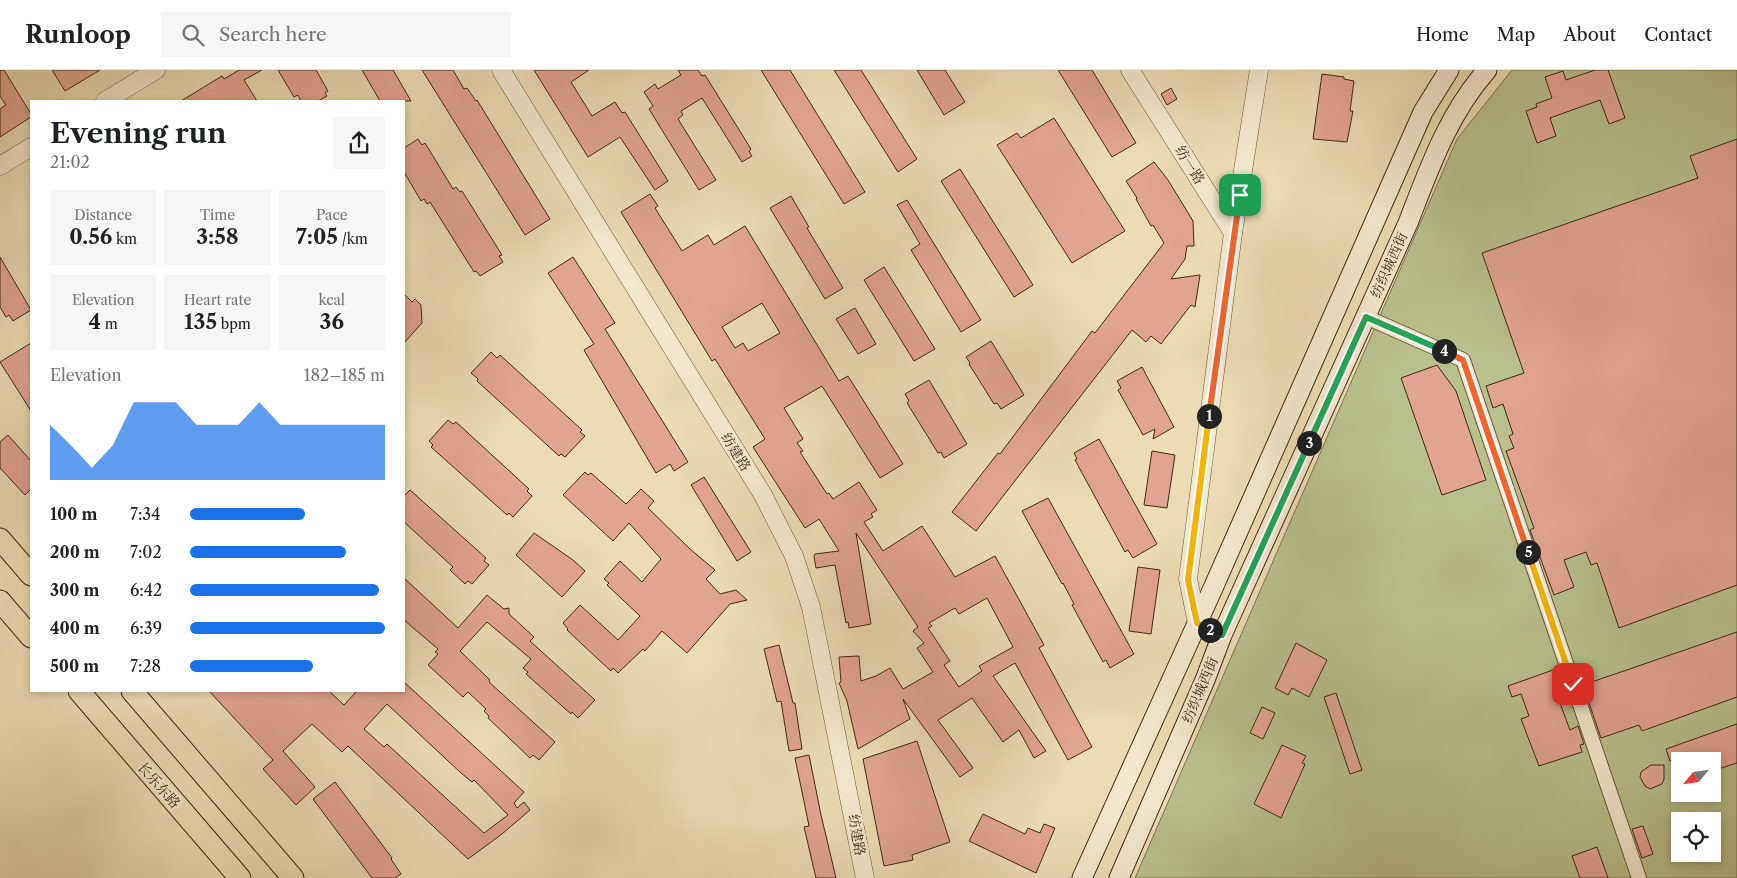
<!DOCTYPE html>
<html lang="en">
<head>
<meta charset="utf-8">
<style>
	body { margin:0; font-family:"Libre Caslon Text","Noto Serif SC",serif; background:#f6f6f6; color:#202124; height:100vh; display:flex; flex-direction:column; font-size:19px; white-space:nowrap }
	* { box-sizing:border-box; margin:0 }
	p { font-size:16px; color:#757577 }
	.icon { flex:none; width:28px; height:28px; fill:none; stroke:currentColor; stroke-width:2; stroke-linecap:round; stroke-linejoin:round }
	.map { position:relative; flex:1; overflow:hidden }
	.side { position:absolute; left:30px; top:30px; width:375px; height:592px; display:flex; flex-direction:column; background:#fff; border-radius:0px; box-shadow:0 2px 8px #0003 }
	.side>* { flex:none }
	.needle { width:32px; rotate:241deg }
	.buttons { position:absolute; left:1671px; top:682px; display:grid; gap:10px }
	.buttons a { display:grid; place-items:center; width:50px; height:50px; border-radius:0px; background:#fff; box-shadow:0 2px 8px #0003; font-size:25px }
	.pin { position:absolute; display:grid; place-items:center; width:42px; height:42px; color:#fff; margin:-21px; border-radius:10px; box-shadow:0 2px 8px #0006 }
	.km { position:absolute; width:25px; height:25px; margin:-12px; border-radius:50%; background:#222; color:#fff; font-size:14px; line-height:25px; text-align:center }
	.round { display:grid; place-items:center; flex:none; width:52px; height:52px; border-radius:0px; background:#f6f6f6 }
	.overview { display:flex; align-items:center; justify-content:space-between; height:85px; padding:0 20px }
	h1 { font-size:28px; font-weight:800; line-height:38px }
	.stats { display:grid; grid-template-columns:repeat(3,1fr); gap:8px; height:85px; padding:5px 20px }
	.stats div { display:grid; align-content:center; border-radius:0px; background:#f6f6f6; text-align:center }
	.stats b { font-size:21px; font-weight:800 }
	.stats small { font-size:14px; font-weight:400 }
	.stats p { font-size:14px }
	.chart { height:140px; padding:10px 20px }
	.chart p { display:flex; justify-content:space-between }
	.chart svg { width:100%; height:90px; margin-top:5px; fill:#1a73e8; opacity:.7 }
	ul { padding:0 20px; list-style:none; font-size:16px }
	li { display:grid; grid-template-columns:80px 60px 1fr; align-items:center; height:38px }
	li i { height:12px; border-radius:6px; background:#1a73e8 }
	header { display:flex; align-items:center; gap:30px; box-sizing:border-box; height:70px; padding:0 25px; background:#fff; border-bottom:1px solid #e0e0e0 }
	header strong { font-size:24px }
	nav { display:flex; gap:28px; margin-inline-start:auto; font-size:18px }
	.search { width:350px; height:45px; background:#f6f6f6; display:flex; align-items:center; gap:12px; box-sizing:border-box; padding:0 18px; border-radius:0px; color:#757577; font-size:19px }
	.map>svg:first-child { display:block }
	.green { fill:#b8c08d; stroke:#7c7650; fill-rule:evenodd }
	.building { fill:#e2a492; stroke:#412b13; fill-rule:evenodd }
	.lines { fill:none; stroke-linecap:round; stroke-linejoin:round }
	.minor-casing { stroke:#6c573c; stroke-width:16 }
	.tertiary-casing { stroke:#6c573c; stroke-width:19 }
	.secondary-casing { stroke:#412b13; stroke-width:21 }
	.primary-casing { stroke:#412b13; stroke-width:23 }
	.minor { stroke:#f2e8cf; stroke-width:14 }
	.tertiary { stroke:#f2e8cf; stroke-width:18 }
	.secondary { stroke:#f2e8cf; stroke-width:19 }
	.primary { stroke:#ebdcb5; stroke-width:21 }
	.split-1-casing { stroke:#fff; stroke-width:10 }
	.split-2-casing { stroke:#fff; stroke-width:10 }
	.split-3-casing { stroke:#fff; stroke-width:10 }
	.split-4-casing { stroke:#fff; stroke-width:10 }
	.split-5-casing { stroke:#fff; stroke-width:10 }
	.split-6-casing { stroke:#fff; stroke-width:10 }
	.split-1 { stroke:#f0652b; stroke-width:6 }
	.split-2 { stroke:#f5b400; stroke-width:6 }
	.split-3 { stroke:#22a559; stroke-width:6 }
	.split-4 { stroke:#22a559; stroke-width:6 }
	.split-5 { stroke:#f0652b; stroke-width:6 }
	.split-6 { stroke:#f5b400; stroke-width:6 }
	.labels { text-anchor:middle; stroke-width:5; stroke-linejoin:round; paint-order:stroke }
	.street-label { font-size:14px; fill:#412b13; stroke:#f2e8cf }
</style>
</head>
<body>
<header>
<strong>Runloop</strong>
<div class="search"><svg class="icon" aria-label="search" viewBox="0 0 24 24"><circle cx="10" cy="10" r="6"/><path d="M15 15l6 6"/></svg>Search here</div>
<nav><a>Home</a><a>Map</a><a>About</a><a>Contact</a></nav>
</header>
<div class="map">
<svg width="1737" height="808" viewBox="0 0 1737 808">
	<rect width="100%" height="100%" fill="#ebdcb5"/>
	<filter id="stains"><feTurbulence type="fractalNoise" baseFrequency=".004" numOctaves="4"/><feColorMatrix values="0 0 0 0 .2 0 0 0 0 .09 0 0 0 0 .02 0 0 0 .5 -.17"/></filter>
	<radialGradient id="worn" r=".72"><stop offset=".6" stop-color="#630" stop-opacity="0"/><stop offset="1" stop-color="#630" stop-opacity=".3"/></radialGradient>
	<path class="green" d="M1512,0H1737V808H1135L1457,69ZM1680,691H1712V724H1680ZM1680,751H1712V784H1680Z"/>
	<g class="building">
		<path d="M0,0H4L31,44V47L0,67V39L6,35L0,26Z"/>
		<path d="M52,0H100L65,21Z"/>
		<path d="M239,0H262L244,10L257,31H181L222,6L224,9Z"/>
		<path d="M278,0H316L328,21L325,23L327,26L318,31H301L298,25L294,27Z"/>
		<path d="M362,0H393L411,31H380Z"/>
		<path d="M422,0H453L464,19L467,18L476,31L477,30L550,149L525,165Z"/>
		<path d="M534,0H589L571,12L592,46L615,32L622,43L625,42L668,111L655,120L620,67L588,87Z"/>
		<path d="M678,0H698L702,6L705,5L751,79L749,81L752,86L742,92L702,28L681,41L683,45L678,49L716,110L699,120L649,39L653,36L644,22L655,14L658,19L681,5Z"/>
		<path d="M761,0H790L865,122L844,134Z"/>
		<path d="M834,0H861L917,89L898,102Z"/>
		<path d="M917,0H945L965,32L944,45Z"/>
		<path d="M1058,0H1092L1136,73L1112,87Z"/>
		<path d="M1595,0H1608L1625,48L1609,54L1600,30L1550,48L1556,66L1537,73L1526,41L1537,37L1536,34L1552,28L1545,7L1563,1L1566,10Z"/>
		<path d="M1322,4L1344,7V9L1354,11L1350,41H1353L1347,72L1313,69Z"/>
		<path d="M1171,18L1177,29L1167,35L1161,24Z"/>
		<path d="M1054,48L1125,161L1072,193L997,75L1017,63L1021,68Z"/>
		<path d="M418,69L422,75L425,73L453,119L456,117L460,122L462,121L502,185L499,186L503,192L480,206L476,201L474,202L430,132L427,134L424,129L421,131L404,102V78Z"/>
		<path d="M1737,69V515L1619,558L1597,493L1591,495L1586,482L1564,490L1574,517L1554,525L1530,460L1534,458L1506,381L1514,378L1509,366L1513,364L1503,334L1493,338L1486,316L1524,303L1482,183L1698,108L1690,86Z"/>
		<path d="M1154,92L1168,110L1193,151L1194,176H1187L1185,189L1171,209L1200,205L1195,237L1191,235L1161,274L1151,266L1146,272L1132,260L976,461L952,442L998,383L1000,384L1092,261L1095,263L1164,173L1153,155L1151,156L1136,129L1137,128L1126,111Z"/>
		<path d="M960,99L1033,215L1014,227L941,111Z"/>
		<path d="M650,124L658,136L655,138L682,181L708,165L714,175L745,156L839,311L848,306L903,394L880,408L822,316L784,338L803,369L797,373L803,381L800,382L827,424L829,423L833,429L859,412L877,440L871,444L873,447L864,452L883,481L922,456L955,507L995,486L1044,575L1039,578L1092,677L1068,690L1015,593L993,606L1046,681L1034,688L1019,660L1003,672L972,628L938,650L973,698L960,707L903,629L910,649L858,679L847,631L839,613L841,612L839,587L859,586L861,611L876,606L890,598L903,619L933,602L917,578L924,573L913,561L918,557L856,463L871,554L849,558L848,552L846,553L835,495L816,498L814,486L815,484L839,481L819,449L805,458L753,377L765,369L715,289L712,291L621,142ZM762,233L780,263L748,281L743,273L735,278L722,257ZM987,528L1013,577L979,596L982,601L959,617L944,595L950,591L928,558L932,556L929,553L955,538L959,544Z"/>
		<path d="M791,126L809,157L807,158L843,218L825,229L770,138Z"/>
		<path d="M907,130L981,250L961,262L911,180L920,174L897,135Z"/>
		<path d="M0,187L31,240L13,251L9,245L6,247L0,237Z"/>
		<path d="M573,187L615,253L605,259L688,392L674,401L670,394L656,403L584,280L594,274L548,203Z"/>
		<path d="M884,197L935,279L914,291L864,210Z"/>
		<path d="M404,224L412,232L415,229L421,235L422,253L404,273Z"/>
		<path d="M855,238L876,274L858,284L836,249Z"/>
		<path d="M991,271L1024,325L1001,339L997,333L994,334L969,294L970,293L966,287Z"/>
		<path d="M31,273V341L0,292Z"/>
		<path d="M491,282L497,288L500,285L582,360L580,362L585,366L565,387L561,384L559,386L477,311L478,309L471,303Z"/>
		<path d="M1437,295L1456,321L1486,410L1442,425L1401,308Z"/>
		<path d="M1142,297L1174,357L1153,369L1155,359L1143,365L1118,320L1121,318L1117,311Z"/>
		<path d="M929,310L967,374L944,388L941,382L938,383L907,333L909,331L905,324Z"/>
		<path d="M448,350L453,354L456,352L529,419L527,421L532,426L513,447L509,443L507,445L431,377L433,375L429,371Z"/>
		<path d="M8,365L31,391V419L25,425L0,398V372Z"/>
		<path d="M1099,369L1157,474L1133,488L1128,480L1125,482L1075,390L1077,389L1074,383Z"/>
		<path d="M1152,381L1175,385L1167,438L1144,435Z"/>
		<path d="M585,402L588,405L591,403L626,434L641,419L654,431L648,438L690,479L715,500L706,509L720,524L736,520L747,530L730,534L687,583L662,561L645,581L643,579L618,603L613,598L611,601L600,591L567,560L568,559L563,553L580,535L618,570L640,546L607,515L609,513L604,509L620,491L642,512L661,489L629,453L613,471L563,425Z"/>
		<path d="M704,407L751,482L737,491L691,415Z"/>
		<path d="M410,420L486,488L484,491L489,495L472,514L468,511L465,514L450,500L453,497L404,452V426Z"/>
		<path d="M1048,428L1134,584L1110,598L1106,590L1103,592L1072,535L1074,534L1063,513L1062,514L1022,441Z"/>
		<path d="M534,463L573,490L585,501L562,527L516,485Z"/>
		<path d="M1138,497L1160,500L1151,564L1129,561Z"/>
		<path d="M404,508L458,558L487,525L504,539L509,538V544L534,567L530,571L595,630L578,648L572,642L571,644L526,604L528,602L523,598L531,589L487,552L460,581L490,610L489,612L555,672L539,690L533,685L530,688L488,648L489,646L484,641L486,639L468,622L463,627L428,595L438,584L435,582L438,579L404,550Z"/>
		<path d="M1737,562V627L1642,661L1639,655L1601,668L1583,615Z"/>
		<path d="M1296,573L1327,590L1309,627L1292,618L1288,625L1275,618Z"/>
		<path d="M779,575L793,633H795L802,679L789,681L781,631L777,632L764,579Z"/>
		<path d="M1553,600L1558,615L1554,617L1570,660L1578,656L1584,674L1580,675L1582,682L1539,696L1521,649L1529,646L1521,624L1512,627L1508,616Z"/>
		<path d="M404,612L524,722L514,733L517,738L524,732L530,740L502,764L468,789L348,676L342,682L312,654L283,681L315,717L296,735L263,699L273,690L209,621H329L344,635L357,621H404ZM387,634L461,703L472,712L474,710L508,745L484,763L387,674L384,677L364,659Z"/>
		<path d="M1336,623L1362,700L1350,704L1324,627Z"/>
		<path d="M1262,637L1275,643L1263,669L1250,663Z"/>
		<path d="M1737,654V693L1712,701V691H1670L1666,679Z"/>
		<path d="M917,671L950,772L912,785L913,790L884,796L863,689Z"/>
		<path d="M1282,675L1306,686L1302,693L1305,694L1281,748L1254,734Z"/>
		<path d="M809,685L821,745L836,808H816L804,757L809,756L795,688Z"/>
		<path d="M1651,695H1664V709L1662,714L1650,719L1645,716L1640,707L1641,702Z"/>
		<path d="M335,712L392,788L391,789L401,804L395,808H372L313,729Z"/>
		<path d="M983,744L1025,764L1028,758L1040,763L1044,754L1055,758L1036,803L969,771Z"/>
		<path d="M1643,756L1653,784L1642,788L1632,759Z"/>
		<path d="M1597,777L1608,808H1580L1572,786Z"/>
	</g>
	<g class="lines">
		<g class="minor-casing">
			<path id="minor" d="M1366,247L1463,290L1639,808"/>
		</g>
		<g class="tertiary-casing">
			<g id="tertiary">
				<path d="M501,0L763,425L794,486L811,537L865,808"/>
				<path d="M1130,0L1233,163L1188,509L1197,553L1222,565"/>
				<path d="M105,31L156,0"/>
				<path d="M0,96L31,77"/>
				<path d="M1233,163L1259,0"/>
			</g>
		</g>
		<g class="secondary-casing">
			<g id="secondary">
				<path d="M1082,808L1214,516L1423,42L1449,0"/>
				<path d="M1119,808L1205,610L1222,565L1408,153C1429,99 1448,44 1487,0"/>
			</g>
		</g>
		<g class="primary-casing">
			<g id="primary">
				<path d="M0,469L31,505"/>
				<path d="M0,531L31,567"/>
				<path d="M79,621L240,808"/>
				<path d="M132,621L293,808"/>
			</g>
		</g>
		<use href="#minor" class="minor"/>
		<use href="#tertiary" class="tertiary"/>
		<use href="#secondary" class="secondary"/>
		<use href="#primary" class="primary"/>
	</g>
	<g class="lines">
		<g class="split-1-casing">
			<path id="split-1" d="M1209,346L1240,125"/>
		</g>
		<g class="split-2-casing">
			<path id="split-2" d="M1209,346L1188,510L1197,553L1210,560"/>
		</g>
		<g class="split-3-casing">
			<path id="split-3" d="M1210,560L1222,565L1309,373"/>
		</g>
		<g class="split-4-casing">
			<path id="split-4" d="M1309,373L1366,247L1444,281"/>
		</g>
		<g class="split-5-casing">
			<path id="split-5" d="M1444,281L1463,290L1528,482"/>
		</g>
		<g class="split-6-casing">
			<path id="split-6" d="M1528,482L1573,614"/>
		</g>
		<use href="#split-1" class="split-1"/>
		<use href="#split-2" class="split-2"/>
		<use href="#split-3" class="split-3"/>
		<use href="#split-4" class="split-4"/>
		<use href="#split-5" class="split-5"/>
		<use href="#split-6" class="split-6"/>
	</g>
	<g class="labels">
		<g class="street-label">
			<text transform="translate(1190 95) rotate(58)" y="5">纺一路</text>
			<text transform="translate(1389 195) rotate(-66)" y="5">纺织城西街</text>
			<text transform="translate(736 382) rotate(58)" y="5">纺建路</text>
			<text transform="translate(1200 620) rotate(-67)" y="5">纺织城西街</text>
			<text transform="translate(159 715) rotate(49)" y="5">长乐东路</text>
			<text transform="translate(857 765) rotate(80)" y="5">纺建路</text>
		</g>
	</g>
	<rect width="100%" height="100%" filter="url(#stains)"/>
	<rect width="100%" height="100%" fill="url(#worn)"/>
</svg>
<div class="buttons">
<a><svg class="needle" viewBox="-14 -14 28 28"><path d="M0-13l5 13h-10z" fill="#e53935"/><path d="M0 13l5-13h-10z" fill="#757577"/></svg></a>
<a><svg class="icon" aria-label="locate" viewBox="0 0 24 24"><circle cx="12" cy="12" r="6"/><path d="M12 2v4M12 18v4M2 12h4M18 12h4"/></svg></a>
</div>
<div class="pin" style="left:1240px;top:125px;background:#1e9e55"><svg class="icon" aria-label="arrive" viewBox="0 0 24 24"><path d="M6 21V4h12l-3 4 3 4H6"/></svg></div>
<div class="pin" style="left:1573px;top:614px;background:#d93025"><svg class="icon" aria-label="check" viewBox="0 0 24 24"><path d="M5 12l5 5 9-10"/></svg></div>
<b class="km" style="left:1209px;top:346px">1</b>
<b class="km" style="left:1210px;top:560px">2</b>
<b class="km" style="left:1309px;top:373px">3</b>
<b class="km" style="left:1444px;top:281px">4</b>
<b class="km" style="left:1528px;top:482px">5</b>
<section class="side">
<div class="overview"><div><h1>Evening run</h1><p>21:02</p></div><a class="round"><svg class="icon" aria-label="share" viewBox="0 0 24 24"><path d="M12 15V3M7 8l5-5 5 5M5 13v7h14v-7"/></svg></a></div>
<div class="stats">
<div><p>Distance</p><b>0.56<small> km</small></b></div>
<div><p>Time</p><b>3:58</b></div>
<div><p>Pace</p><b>7:05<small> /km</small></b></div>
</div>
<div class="stats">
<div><p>Elevation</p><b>4<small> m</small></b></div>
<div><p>Heart rate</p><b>135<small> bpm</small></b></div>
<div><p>kcal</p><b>36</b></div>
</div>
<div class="chart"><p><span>Elevation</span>182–185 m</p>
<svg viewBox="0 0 160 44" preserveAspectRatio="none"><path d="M0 44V17L10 27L20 38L30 27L40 6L50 6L60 6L70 17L80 17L90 17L100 6L110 17L120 17L130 17L140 17L150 17L160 17V44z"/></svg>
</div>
<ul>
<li><b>100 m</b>7:34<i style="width:59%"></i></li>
<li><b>200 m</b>7:02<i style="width:80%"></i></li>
<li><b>300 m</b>6:42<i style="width:97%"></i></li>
<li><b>400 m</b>6:39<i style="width:100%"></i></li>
<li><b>500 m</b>7:28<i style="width:63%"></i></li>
</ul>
</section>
</div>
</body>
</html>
